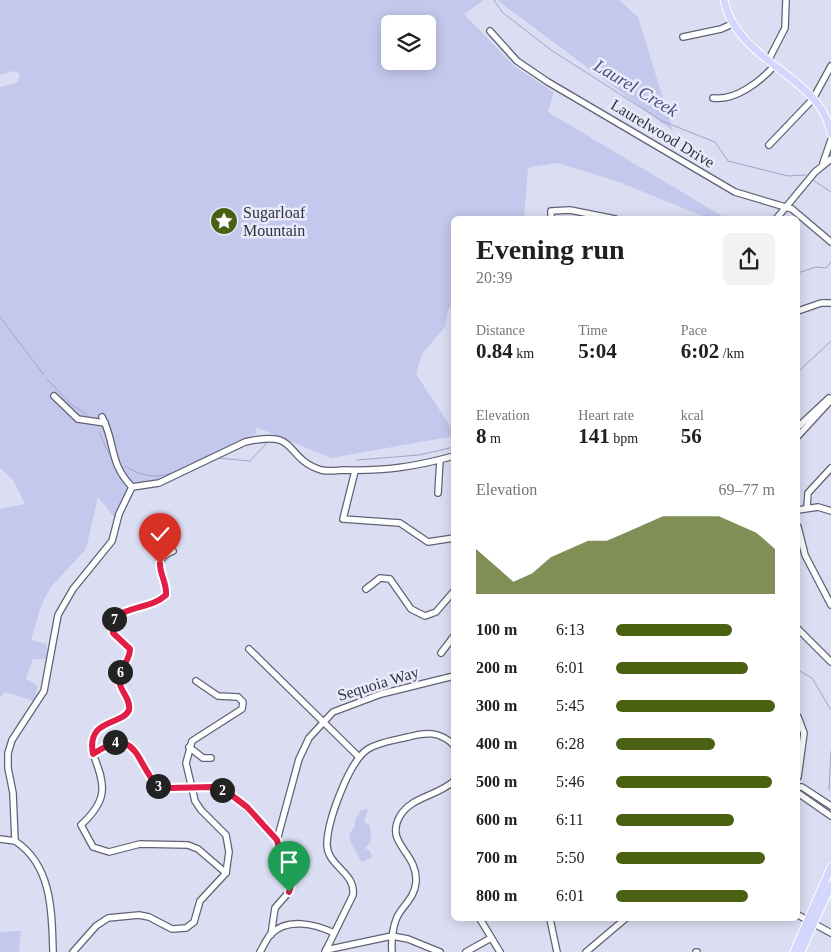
<!DOCTYPE html>
<html lang="en">
<head>
<meta charset="utf-8">
<style>
	body { margin:0; font-family:Georgia,serif; background:#f2f2f2; color:#202124; height:100vh; display:flex; flex-direction:column; font-size:19px; white-space:nowrap }
	* { box-sizing:border-box; margin:0 }
	p { font-size:16px; color:#757577 }
	.icon { flex:none; width:28px; height:28px; fill:none; stroke:currentColor; stroke-width:2; stroke-linecap:round; stroke-linejoin:round }
	.map { position:relative; flex:1; overflow:hidden }
	.panel { position:absolute; left:451px; top:216px; width:349px; height:705px; display:flex; flex-direction:column; background:#fff; border-radius:8px; box-shadow:0 2px 12px #0003 }
	.panel>* { flex:none }
	.fabs { position:absolute; left:381px; top:15px; display:grid; gap:10px }
	.fabs a { display:grid; place-items:center; width:55px; height:55px; border-radius:8px; background:#fff; box-shadow:0 2px 12px #0003; font-size:25px }
	.pin { position:absolute; display:grid; place-items:center; width:42px; height:42px; color:#fff; margin:-51px -21px; border-radius:50% 50% 50% 0; rotate:-45deg; box-shadow:0 0 5px #0007 }
	.pin .icon { rotate:45deg }
	.km { position:absolute; width:25px; height:25px; margin:-12px; border-radius:50%; background:#222; color:#fff; font-size:14px; line-height:25px; text-align:center }
	.round { display:grid; place-items:center; flex:none; width:52px; height:52px; border-radius:8px; background:#f2f2f2 }
	.headline { display:flex; align-items:center; justify-content:space-between; height:85px; padding:0 25px }
	h1 { font-size:28px; font-weight:800; line-height:38px }
	.figures { display:grid; grid-template-columns:repeat(3,1fr); gap:8px; height:85px; padding:5px 25px }
	.figures div { display:grid; align-content:center }
	.figures b { font-size:21px; font-weight:800 }
	.figures small { font-size:14px; font-weight:400 }
	.figures p { font-size:14px }
	.chart { height:140px; padding:10px 25px }
	.chart p { display:flex; justify-content:space-between }
	.chart svg { width:100%; height:90px; margin-top:5px; fill:#496110; opacity:.7 }
	ul { padding:0 25px; list-style:none; font-size:16px }
	li { display:grid; grid-template-columns:80px 60px 1fr; align-items:center; height:38px }
	li i { height:12px; border-radius:6px; background:#496110 }
	.map>svg:first-child { display:block }
	.green { fill:#c4c8ec; fill-rule:evenodd }
	.lines { fill:none; stroke-linecap:round; stroke-linejoin:round }
	.stream { stroke:#a0a4ca; stroke-width:1 }
	.minor-casing { stroke:#606274; stroke-width:8 }
	.major-casing { stroke:#fff; stroke-width:9 }
	.minor { stroke:#fff; stroke-width:5.5 }
	.major { stroke:#d3d7fd; stroke-width:7 }
	.route-casing { stroke:#fff; stroke-width:10 }
	.route { stroke:#e11d48; stroke-width:6 }
	.labels { text-anchor:middle; stroke-width:5; stroke-linejoin:round; paint-order:stroke }
	.street-label { font-size:16px; fill:#31323a; stroke:#e9ebfc }
	.poi-label { font-size:16px; fill:#31323a; stroke:#e9ebfc; text-anchor:start }
	.water-label { font-size:18px; font-style:italic; fill:#4a4d81; stroke:#e9ebfc }
</style>
</head>
<body>
<div class="map">
<svg width="831" height="952" viewBox="0 0 831 952">
	<rect width="100%" height="100%" fill="#dbdef2"/>
	<g class="green">
		<path d="M0,0H484L464,14L515,67L554,92L548,112L727,219H710L619,182L558,163L531,167L528,169L524,219H454V302L448,310L445,327L422,354L416,374L454,432V436L331,458L256,427V434L230,445L160,484L133,489L118,522L98,497L86,549L50,588L41,606L31,640L47,644L46,659H33L26,679L38,686L34,701L5,692L0,698V509L25,504L13,480L0,468V87L18,82L20,74L14,71L0,75ZM390,24H428V61H390Z"/>
		<path d="M497,0H619L638,17L673,131Z"/>
		<path d="M368,809L364,821L370,826L371,841L365,848L370,851L372,857L363,862L360,860L351,843L349,834L355,826V820L361,810Z"/>
		<path d="M21,931L19,952H0V932Z"/>
	</g>
	<g class="lines">
		<g class="stream">
			<path d="M494,0L502,12L551,50L662,121L715,142L728,161L788,176L806,175"/>
			<path d="M813,180L831,192"/>
			<path d="M798,273L816,267L826,268L831,262"/>
			<path d="M0,317L44,375"/>
			<path d="M798,372L831,341"/>
			<path d="M47,379L72,405L87,415"/>
			<path d="M99,432L109,454"/>
			<path d="M218,458L250,461L267,443"/>
			<path d="M357,460L419,455L454,447"/>
			<path d="M125,466C158,487 176,471 207,456"/>
			<path d="M798,670L812,678L831,710"/>
			<path d="M829,790L831,751"/>
		</g>
		<g class="minor-casing">
			<g id="minor">
				<path d="M490,31L517,61L548,82L735,192L792,209L831,242"/>
				<path d="M683,37L721,29L732,24"/>
				<path d="M768,61L785,28L786,0"/>
				<path d="M713,98C735,101 760,82 774,66"/>
				<path d="M769,145L813,99L831,66"/>
				<path d="M823,163L831,140"/>
				<path d="M551,219V211L570,210L615,219"/>
				<path d="M776,219L815,172L831,159"/>
				<path d="M798,311L821,303H831"/>
				<path d="M54,396L78,419L105,423"/>
				<path d="M102,417C116,443 108,462 132,487"/>
				<path d="M798,427L829,398"/>
				<path d="M798,436L831,400"/>
				<path d="M355,471L343,519L400,523L428,542L454,538"/>
				<path d="M132,487L159,483L245,442C301,429 282,457 321,470C329,472 337,470 344,470C385,471 414,467 454,456"/>
				<path d="M438,493L440,460"/>
				<path d="M807,507L808,493L831,468"/>
				<path d="M798,510L818,507L831,511"/>
				<path d="M798,527L805,555L831,605"/>
				<path d="M366,589L380,578L390,579L411,609L425,616L436,612L454,591"/>
				<path d="M798,629L831,662"/>
				<path d="M249,649L359,757"/>
				<path d="M441,653L454,636"/>
				<path d="M798,717L804,733L798,777"/>
				<path d="M189,747L203,758H211"/>
				<path d="M93,754C86,718 122,726 129,710C130,698 119,691 119,679C119,667 130,662 130,649L113,633L112,621C127,605 151,609 166,595C168,576 148,561 173,551"/>
				<path d="M798,787H802L831,806"/>
				<path d="M798,793L831,816"/>
				<path d="M0,839L15,841"/>
				<path d="M277,840L299,759L309,738L333,712L381,694L454,676"/>
				<path d="M226,873L198,849L188,845L140,844L109,852L93,847L81,825C108,800 106,786 93,754C136,726 134,757 156,785L170,788H218L237,798L277,840L282,860L292,882L289,892L275,908L271,935"/>
				<path d="M798,915L831,933"/>
				<path d="M480,919L500,952"/>
				<path d="M550,919L557,952"/>
				<path d="M326,950L392,936L408,939L440,952"/>
				<path d="M53,952C52,912 52,865 15,841L13,793L8,768V753L12,740L44,691L58,615L73,589L112,541L119,514L132,487"/>
				<path d="M73,952L96,926L108,918L139,915L149,917L172,929L186,928L194,922L200,901L226,873L229,852L226,835L201,810L195,801L186,763L192,741L242,709L243,702L238,697L218,696L196,681"/>
				<path d="M260,952C263,947 266,940 270,935C287,917 315,924 334,933"/>
				<path d="M325,952L353,895C356,872 326,866 327,843C328,820 349,761 368,749C379,742 395,740 408,737C426,732 439,731 454,745"/>
				<path d="M392,952C391,940 393,922 400,912C407,902 415,895 416,882C418,852 384,844 400,816C412,796 438,796 454,781"/>
				<path d="M466,952L491,938"/>
				<path d="M586,952L625,919"/>
				<path d="M696,952H697"/>
			</g>
		</g>
		<g class="major-casing">
			<g id="major">
				<path d="M724,0C737,63 822,76 831,134"/>
				<path d="M794,952L831,867"/>
				<path d="M801,952L831,885"/>
			</g>
		</g>
		<use href="#minor" class="minor"/>
		<use href="#major" class="major"/>
	</g>
	<g class="lines">
		<g class="route-casing">
			<path id="route" d="M160,564C160,575 167,583 166,595C151,609 127,605 112,621L113,633L130,649C130,662 119,667 119,679C119,691 131,698 129,710C122,726 86,718 93,754C136,726 134,757 156,785L170,788L212,787L230,794L247,807L277,840L282,860L292,882L289,892"/>
		</g>
		<use href="#route" class="route"/>
	</g>
	<defs>
		<g id="sight-disc" transform="scale(1.4375)"><circle r="9.5" fill="#496110" stroke="#e9ebfc"/><path d="M0-6L1.8-2.2L6-1.7L2.9 1.2L3.7 5.4L0 3.3L-3.7 5.4L-2.9 1.2L-6-1.7L-1.8-2.2Z" fill="#fff"/></g>
	</defs>
	<g fill-rule="evenodd">
		<use href="#sight-disc" x="224" y="221"/>
	</g>
	<g class="labels">
		<g class="street-label">
			<text transform="translate(663 133) rotate(31)" y="6">Laurelwood Drive</text>
			<text transform="translate(378 683) rotate(-17)" y="6">Sequoia Way</text>
		</g>
		<g class="poi-label">
			<text x="243" y="218">Sugarloaf<tspan x="243" dy="18">Mountain</tspan></text>
		</g>
		<g class="water-label">
			<text transform="translate(636 88) rotate(31)" y="6">Laurel Creek</text>
		</g>
	</g>
</svg>
<div class="fabs">
<a><svg class="icon" aria-label="layers" viewBox="0 0 24 24"><path d="M12 4l9 5-9 5-9-5zM3 14l9 5 9-5"/></svg></a>
</div>
<div class="pin" style="left:289px;top:892px;background:#1e9e55"><svg class="icon" aria-label="arrive" viewBox="0 0 24 24"><path d="M6 21V4h12l-3 4 3 4H6"/></svg></div>
<div class="pin" style="left:160px;top:564px;background:#d93025"><svg class="icon" aria-label="check" viewBox="0 0 24 24"><path d="M5 12l5 5 9-10"/></svg></div>
<b class="km" style="left:222px;top:790px">2</b>
<b class="km" style="left:158px;top:786px">3</b>
<b class="km" style="left:115px;top:742px">4</b>
<b class="km" style="left:120px;top:672px">6</b>
<b class="km" style="left:114px;top:619px">7</b>
<section class="panel">
<div class="headline"><div><h1>Evening run</h1><p>20:39</p></div><a class="round"><svg class="icon" aria-label="share" viewBox="0 0 24 24"><path d="M12 15V3M7 8l5-5 5 5M5 13v7h14v-7"/></svg></a></div>
<div class="figures">
<div><p>Distance</p><b>0.84<small> km</small></b></div>
<div><p>Time</p><b>5:04</b></div>
<div><p>Pace</p><b>6:02<small> /km</small></b></div>
</div>
<div class="figures">
<div><p>Elevation</p><b>8<small> m</small></b></div>
<div><p>Heart rate</p><b>141<small> bpm</small></b></div>
<div><p>kcal</p><b>56</b></div>
</div>
<div class="chart"><p><span>Elevation</span>69–77 m</p>
<svg viewBox="0 0 160 44" preserveAspectRatio="none"><path d="M0 44V22L10 30L20 38L30 34L40 26L50 22L60 18L70 18L80 14L90 10L100 6L110 6L120 6L130 6L140 10L150 14L160 22V44z"/></svg>
</div>
<ul>
<li><b>100 m</b>6:13<i style="width:73%"></i></li>
<li><b>200 m</b>6:01<i style="width:83%"></i></li>
<li><b>300 m</b>5:45<i style="width:100%"></i></li>
<li><b>400 m</b>6:28<i style="width:62%"></i></li>
<li><b>500 m</b>5:46<i style="width:98%"></i></li>
<li><b>600 m</b>6:11<i style="width:74%"></i></li>
<li><b>700 m</b>5:50<i style="width:94%"></i></li>
<li><b>800 m</b>6:01<i style="width:83%"></i></li>
</ul>
</section>
</div>
</body>
</html>
